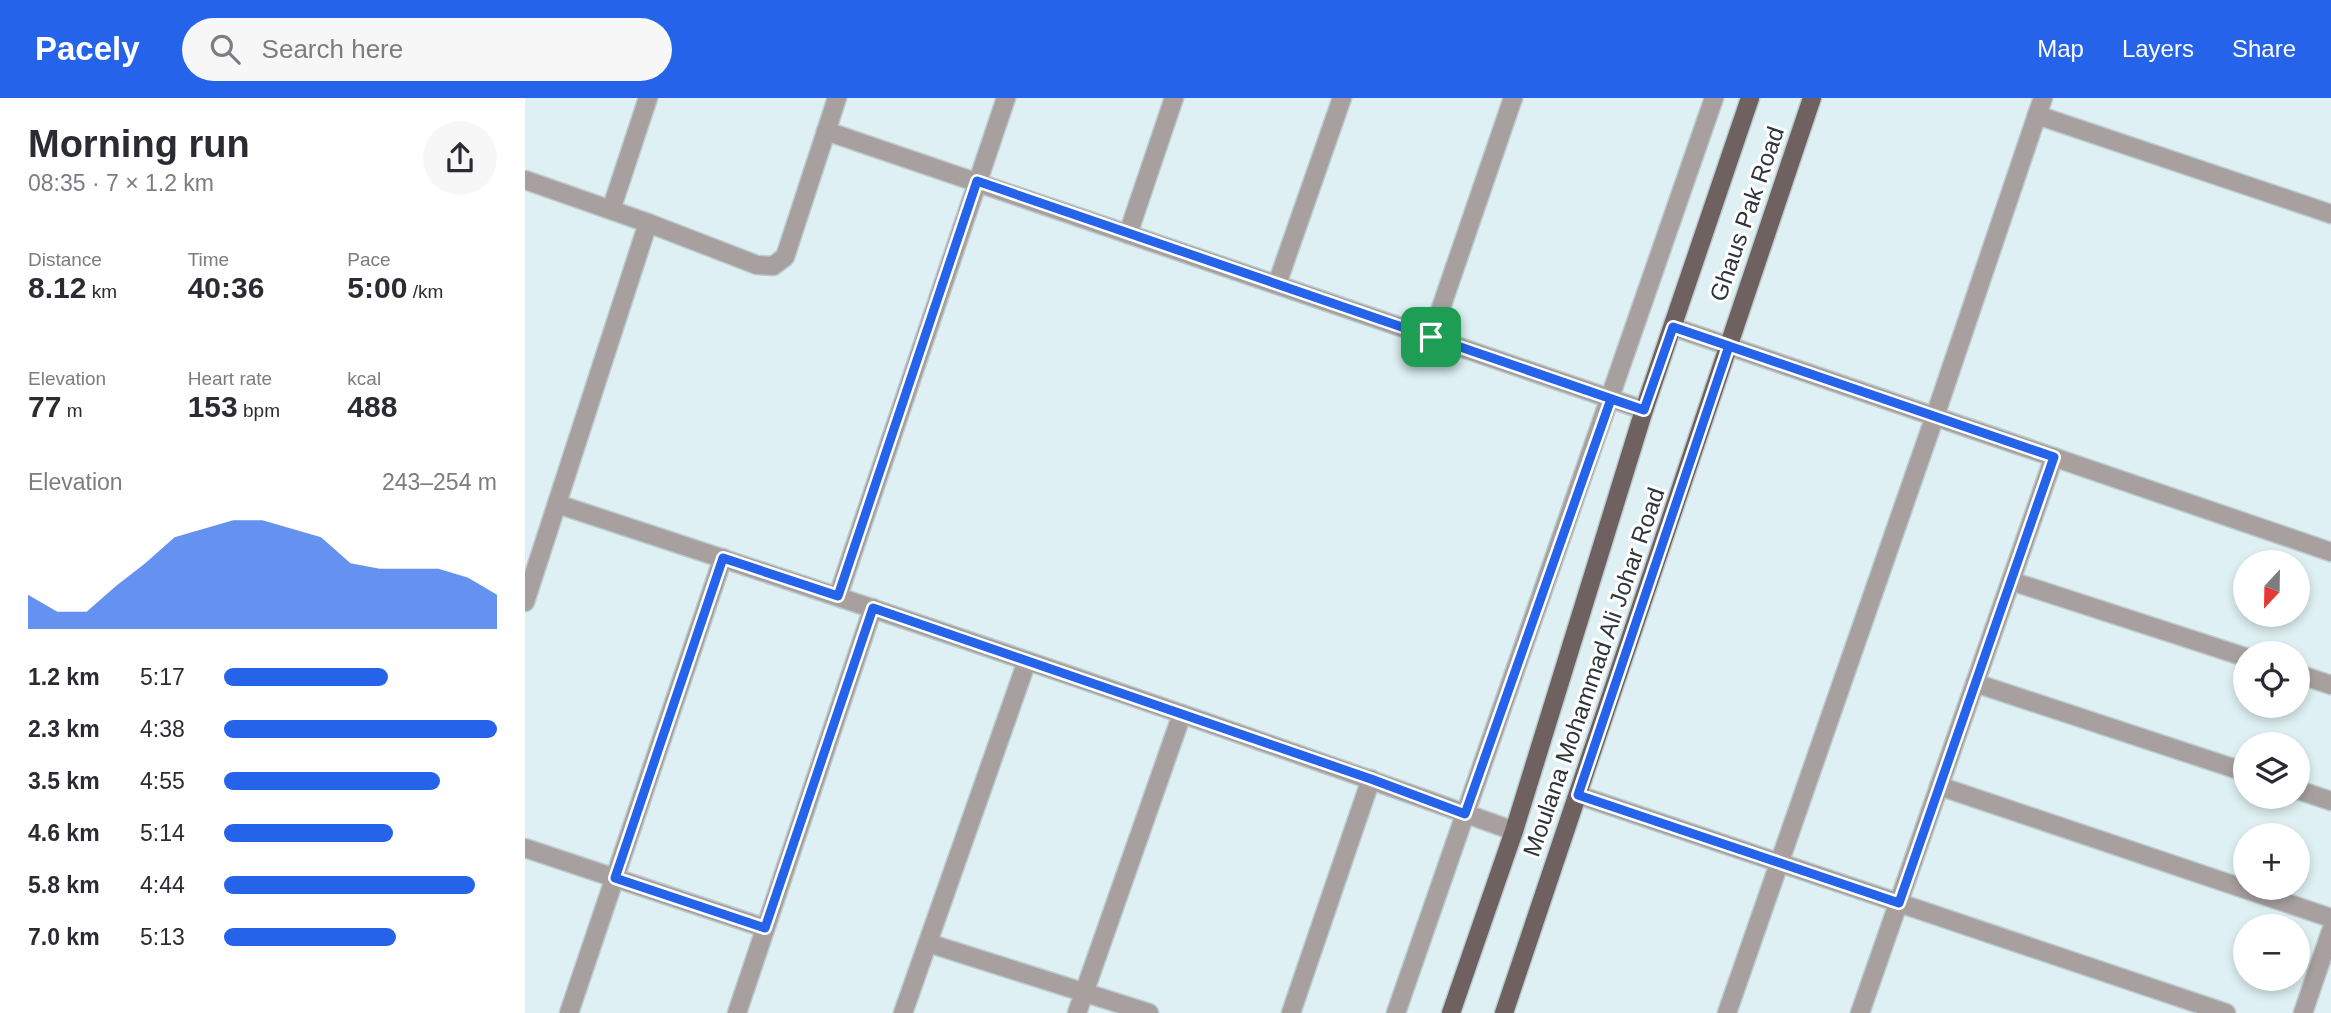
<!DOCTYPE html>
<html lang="en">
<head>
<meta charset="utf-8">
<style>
	body { margin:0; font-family:Helvetica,sans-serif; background:#f7f7f7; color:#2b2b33; height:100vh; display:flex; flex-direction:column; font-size:26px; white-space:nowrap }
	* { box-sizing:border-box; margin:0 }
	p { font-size:23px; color:#7c7c81 }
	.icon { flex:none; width:38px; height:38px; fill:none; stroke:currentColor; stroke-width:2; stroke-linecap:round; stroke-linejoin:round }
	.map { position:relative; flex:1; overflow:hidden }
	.panel { display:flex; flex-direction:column; background:#fff; width:525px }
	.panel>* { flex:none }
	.needle { width:46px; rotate:202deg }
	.fabs { position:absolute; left:1708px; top:452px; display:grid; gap:14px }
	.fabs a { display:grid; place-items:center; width:77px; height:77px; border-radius:50%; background:#fff; box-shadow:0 4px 10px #0003; font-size:35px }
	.pin { position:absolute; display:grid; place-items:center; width:60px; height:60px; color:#fff; margin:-30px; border-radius:14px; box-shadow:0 4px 10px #0006 }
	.round { display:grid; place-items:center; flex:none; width:74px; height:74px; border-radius:37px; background:#f7f7f7 }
	.head { display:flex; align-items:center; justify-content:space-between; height:119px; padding:0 28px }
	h1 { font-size:38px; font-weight:700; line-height:52px }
	.stats { display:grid; grid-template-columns:repeat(3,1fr); gap:10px; height:119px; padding:7px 28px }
	.stats div { display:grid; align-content:center }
	.stats b { font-size:30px; font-weight:700 }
	.stats small { font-size:19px; font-weight:400 }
	.stats p { font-size:19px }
	.chart { height:196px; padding:14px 28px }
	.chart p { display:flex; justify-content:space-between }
	.chart svg { width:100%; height:126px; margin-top:7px; fill:#2563eb; opacity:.7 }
	ul { padding:0 28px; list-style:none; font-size:23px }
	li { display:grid; grid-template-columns:112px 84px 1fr; align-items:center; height:52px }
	li i { height:18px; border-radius:9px; background:#2563eb }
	header { display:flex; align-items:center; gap:42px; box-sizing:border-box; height:98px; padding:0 35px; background:#2563eb; color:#fff }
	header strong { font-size:33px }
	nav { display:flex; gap:38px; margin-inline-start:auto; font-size:24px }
	.search { width:490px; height:63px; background:#f7f7f7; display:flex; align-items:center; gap:18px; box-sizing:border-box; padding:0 24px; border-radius:38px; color:#7c7c81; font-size:26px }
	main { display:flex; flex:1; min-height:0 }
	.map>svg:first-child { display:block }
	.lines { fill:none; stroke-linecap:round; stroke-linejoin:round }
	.minor-casing { stroke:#bbcbce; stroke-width:21 }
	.major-casing { stroke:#bbcbce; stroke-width:21 }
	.minor { stroke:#a7a09f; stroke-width:18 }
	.major { stroke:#6e6160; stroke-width:18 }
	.route-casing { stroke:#fff; stroke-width:14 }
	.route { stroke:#2563eb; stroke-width:9 }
	.labels { text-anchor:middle; stroke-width:6; stroke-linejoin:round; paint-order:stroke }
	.street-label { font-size:24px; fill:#2f3638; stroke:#fff }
</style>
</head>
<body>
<header>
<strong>Pacely</strong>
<div class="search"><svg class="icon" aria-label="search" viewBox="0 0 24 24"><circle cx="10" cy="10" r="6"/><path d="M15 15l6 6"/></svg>Search here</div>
<nav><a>Map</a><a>Layers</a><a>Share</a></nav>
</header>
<main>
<section class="panel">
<div class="head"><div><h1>Morning run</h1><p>08:35 · 7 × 1.2 km</p></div><a class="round"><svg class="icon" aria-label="share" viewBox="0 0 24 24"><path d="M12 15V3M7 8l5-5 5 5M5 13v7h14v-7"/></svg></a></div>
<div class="stats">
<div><p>Distance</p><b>8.12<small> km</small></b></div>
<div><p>Time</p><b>40:36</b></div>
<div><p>Pace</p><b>5:00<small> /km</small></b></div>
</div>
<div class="stats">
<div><p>Elevation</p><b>77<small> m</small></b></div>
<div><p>Heart rate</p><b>153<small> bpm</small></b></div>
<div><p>kcal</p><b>488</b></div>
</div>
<div class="chart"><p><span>Elevation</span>243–254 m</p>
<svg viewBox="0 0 160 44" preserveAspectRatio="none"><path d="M0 44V32L10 38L20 38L30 29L40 21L50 12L60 9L70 6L80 6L90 9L100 12L110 21L120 23L130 23L140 23L150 26L160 32V44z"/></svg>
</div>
<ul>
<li><b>1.2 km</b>5:17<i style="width:60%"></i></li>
<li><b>2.3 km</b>4:38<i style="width:100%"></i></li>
<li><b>3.5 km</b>4:55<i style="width:79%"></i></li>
<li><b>4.6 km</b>5:14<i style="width:62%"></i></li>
<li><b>5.8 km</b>4:44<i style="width:92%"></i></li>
<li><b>7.0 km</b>5:13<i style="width:63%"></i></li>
</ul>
</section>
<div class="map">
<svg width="1806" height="915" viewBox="0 0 1806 915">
	<rect width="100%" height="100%" fill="#def0f3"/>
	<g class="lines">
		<g class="minor-casing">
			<g id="minor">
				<path d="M1512,17L1518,0"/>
				<path d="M301,33L1119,312"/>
				<path d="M0,82L123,125L232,167L248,168L260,159L312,0"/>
				<path d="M86,112L123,0"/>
				<path d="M603,136L649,0"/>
				<path d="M752,186L817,0"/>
				<path d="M1148,229L1806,454"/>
				<path d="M906,239L988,0"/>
				<path d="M32,406C353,511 672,619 989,733"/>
				<path d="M1486,483L1720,559"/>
				<path d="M313,498L481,0"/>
				<path d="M0,504L123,125"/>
				<path d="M1773,576L1806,587"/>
				<path d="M1450,585L1720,674"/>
				<path d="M1414,688L1806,820"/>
				<path d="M1773,692L1806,703"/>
				<path d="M1053,697L1701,915"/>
				<path d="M0,750L240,830"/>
				<path d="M403,845L624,915"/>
				<path d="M44,915L198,460"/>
				<path d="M212,915L348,510"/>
				<path d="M378,915L502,563"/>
				<path d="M552,915L657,616"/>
				<path d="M766,915L846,681"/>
				<path d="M871,915L1189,0"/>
				<path d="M1202,915L1410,318L1512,17L1806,116"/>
				<path d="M1335,915L1529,359"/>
				<path d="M1778,915L1806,833"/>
			</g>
		</g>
		<g class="major-casing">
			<g id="major">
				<path d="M926,915L989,733L1119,312L1225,0"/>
				<path d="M979,915L1287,0"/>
			</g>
		</g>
		<use href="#minor" class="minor"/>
		<use href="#major" class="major"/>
	</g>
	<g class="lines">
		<g class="route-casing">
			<path id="route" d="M906,239L452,83L313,498L198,460L90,780L240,830L348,510L846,681L940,716L1086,301L1119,312L1148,229L1204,248L1053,697L1374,805L1529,359C1402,316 1275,272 1148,229L1119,312L906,239"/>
		</g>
		<use href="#route" class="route"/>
	</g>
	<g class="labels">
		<g class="street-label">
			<text transform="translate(1222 116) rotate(-71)" y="8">Ghaus Pak Road</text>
			<text transform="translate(1069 574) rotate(-71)" y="8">Moulana Mohammad Ali Johar Road</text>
		</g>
	</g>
</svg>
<div class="fabs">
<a><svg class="needle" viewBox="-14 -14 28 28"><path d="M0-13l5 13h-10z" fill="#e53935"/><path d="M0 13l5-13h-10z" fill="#7c7c81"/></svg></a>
<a><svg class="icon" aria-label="locate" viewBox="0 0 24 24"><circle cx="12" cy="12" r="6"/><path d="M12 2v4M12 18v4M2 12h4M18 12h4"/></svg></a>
<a><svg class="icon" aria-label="layers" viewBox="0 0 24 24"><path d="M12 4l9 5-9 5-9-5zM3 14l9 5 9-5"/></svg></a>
<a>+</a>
<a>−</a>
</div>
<div class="pin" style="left:906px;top:239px;background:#1e9e55"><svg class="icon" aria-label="arrive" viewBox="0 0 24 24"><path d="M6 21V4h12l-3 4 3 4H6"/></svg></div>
</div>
</main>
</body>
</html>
